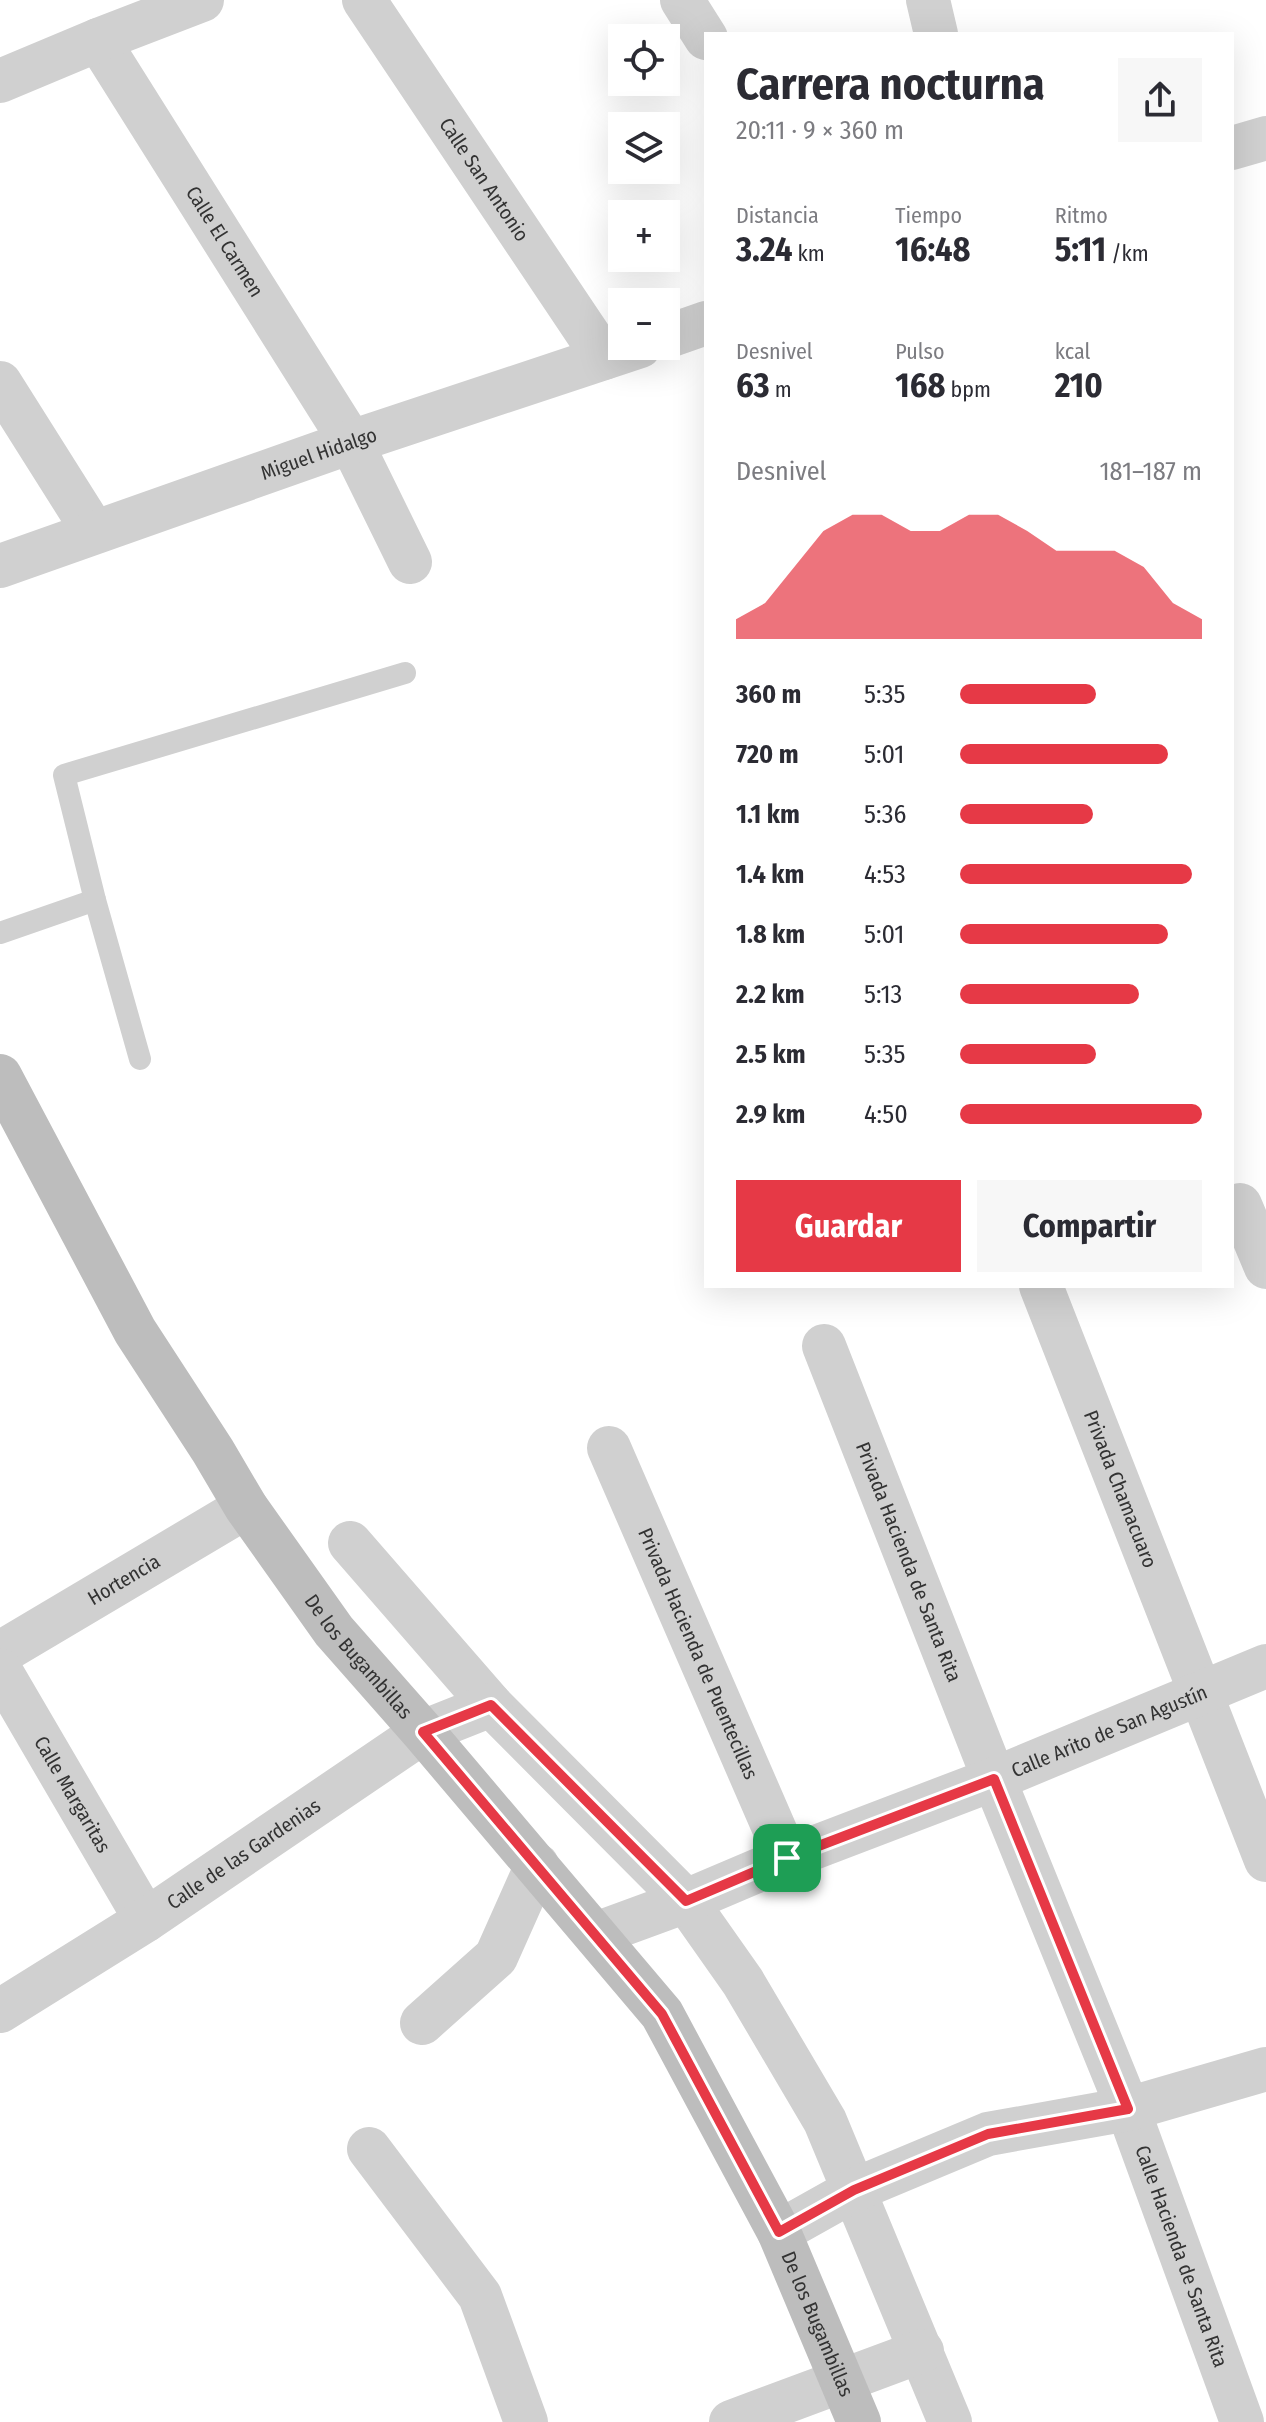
<!DOCTYPE html>
<html lang="es">
<head>
<meta charset="utf-8">
<style>
	body { margin:0; font-family:"Fira Sans Condensed",sans-serif; background:#f7f7f7; color:#2b2b33; height:100vh; display:flex; flex-direction:column; font-size:30px; white-space:nowrap }
	* { box-sizing:border-box; margin:0 }
	p { font-size:26px; color:#7c7c81 }
	.icon { flex:none; width:44px; height:44px; fill:none; stroke:currentColor; stroke-width:2; stroke-linecap:round; stroke-linejoin:round }
	.map { position:relative; flex:1; overflow:hidden }
	.sheet { position:absolute; left:704px; top:32px; width:530px; height:1256px; display:flex; flex-direction:column; background:#fff; border-radius:0px; box-shadow:0 8px 32px #0002 }
	.sheet>* { flex:none }
	.buttons { position:absolute; left:608px; top:24px; display:grid; gap:16px }
	.buttons a { display:grid; place-items:center; width:72px; height:72px; border-radius:0px; background:#fff; box-shadow:0 8px 32px #0002; font-size:40px }
	.pin { position:absolute; display:grid; place-items:center; width:68px; height:68px; color:#fff; margin:-34px; border-radius:16px; box-shadow:0 4px 12px #0006 }
	.round { display:grid; place-items:center; flex:none; width:84px; height:84px; border-radius:0px; background:#f7f7f7 }
	.overview { display:flex; align-items:center; justify-content:space-between; height:136px; padding:0 32px }
	h1 { font-size:44px; font-weight:700; line-height:60px }
	.figures { display:grid; grid-template-columns:repeat(3,1fr); gap:12px; height:136px; padding:8px 32px }
	.figures div { display:grid; align-content:center }
	.figures b { font-size:34px; font-weight:700 }
	.figures small { font-size:22px; font-weight:400 }
	.figures p { font-size:22px }
	.chart { height:224px; padding:16px 32px }
	.chart p { display:flex; justify-content:space-between }
	.chart svg { width:100%; height:144px; margin-top:8px; fill:#e63946; opacity:.7 }
	.primary-button { display:flex; gap:16px; margin-top:auto; padding:16px 32px }
	.primary-button a { flex:1; height:92px; border-radius:0px; background:#e63946; color:#fff; font-size:32px; font-weight:700; line-height:92px; text-align:center }
	.primary-button a+a { background:#f7f7f7; color:#2b2b33 }
	ul { padding:0 32px; list-style:none; font-size:26px }
	li { display:grid; grid-template-columns:128px 96px 1fr; align-items:center; height:60px }
	li i { height:20px; border-radius:10px; background:#e63946 }
	.map>svg:first-child { display:block }
	.lines { fill:none; stroke-linecap:round; stroke-linejoin:round }
	.lane { stroke:#d0d0d0; stroke-width:22 }
	.street { stroke:#d0d0d0; stroke-width:44 }
	.secondary { stroke:#bdbdbd; stroke-width:44 }
	.route-casing { stroke:#fff; stroke-width:16 }
	.route { stroke:#e63946; stroke-width:10 }
	.labels { text-anchor:middle; stroke-width:8; stroke-linejoin:round; paint-order:stroke }
	.street-label { font-size:20px; fill:#333; stroke:#fff }
</style>
</head>
<body>
<div class="map">
<svg width="1266" height="2422" viewBox="0 0 1266 2422">
	<rect width="100%" height="100%" fill="#fff"/>
	<g class="lines">
		<g class="lane">
			<path d="M0,933L95,900"/>
			<path d="M140,1059L95,900L64,775L405,673"/>
		</g>
		<g class="street">
			<path id="s1" d="M364,0L604,358"/>
			<path d="M682,0L706,38"/>
			<path d="M928,0L936,34"/>
			<path id="s2" d="M98,40L351,442L410,562"/>
			<path d="M0,81L98,40L202,0"/>
			<path d="M1232,148L1266,138"/>
			<path d="M666,337L706,323"/>
			<path d="M0,383L94,532"/>
			<path id="s3" d="M0,566L351,442L640,346"/>
			<path d="M1240,1205L1266,1267"/>
			<path id="s4" d="M1041,1286L1266,1860"/>
			<path id="s5" d="M824,1346L994,1779L1128,2109L1242,2422"/>
			<path id="s6" d="M609,1448L787,1858"/>
			<path d="M350,1543L491,1705L686,1901L743,1982L825,2121L950,2422"/>
			<path id="s7" d="M0,1653L246,1507"/>
			<path id="s8" d="M0,1670L146,1920"/>
			<path id="s9" d="M596,1934L686,1901L787,1858L994,1779L1266,1666"/>
			<path id="s10" d="M0,2011L146,1920L423,1732L491,1705"/>
			<path d="M422,2023L496,1957L537,1865"/>
			<path d="M369,2149L480,2296L526,2422"/>
			<path d="M779,2232L854,2190L988,2134L1128,2109L1266,2069"/>
			<path d="M731,2422L922,2351"/>
		</g>
		<path class="secondary" id="s11" d="M0,1076L135,1331L213,1451L246,1507L334,1631L423,1732L662,2014L779,2232L859,2422"/>
	</g>
	<g class="lines">
		<g class="route-casing">
			<path id="route" d="M491,1705L686,1901L787,1858L994,1779L1128,2109L988,2134L854,2190L779,2232L662,2014L423,1732Z"/>
		</g>
		<use href="#route" class="route"/>
	</g>
	<g class="labels">
		<g class="street-label">
			<text dy="7" stroke="none"><textPath href="#s1" startOffset="216">Calle San Antonio</textPath></text>
			<text dy="7" stroke="none"><textPath href="#s2" startOffset="238">Calle El Carmen</textPath></text>
			<text dy="7" stroke="none"><textPath href="#s3" startOffset="338">Miguel Hidalgo</textPath></text>
			<text dy="7" stroke="none"><textPath href="#s4" startOffset="218">Privada Chamacuaro</textPath></text>
			<text dy="7" stroke="none"><textPath href="#s5" startOffset="232">Privada Hacienda de Santa Rita</textPath></text>
			<text dy="7" stroke="none"><textPath href="#s7" startOffset="144">Hortencia</textPath></text>
			<text dy="7" stroke="none"><textPath href="#s6" startOffset="224">Privada Hacienda de Puentecillas</textPath></text>
			<text dy="7" stroke="none"><textPath href="#s11" startOffset="684">De los Bugambillas</textPath></text>
			<text dy="7" stroke="none"><textPath href="#s9" startOffset="552">Calle Arito de San Agustín</textPath></text>
			<text dy="7" stroke="none"><textPath href="#s8" startOffset="144">Calle Margaritas</textPath></text>
			<text dy="7" stroke="none"><textPath href="#s10" startOffset="290">Calle de las Gardenias</textPath></text>
			<text dy="7" stroke="none"><textPath href="#s5" startOffset="978">Calle Hacienda de Santa Rita</textPath></text>
			<text dy="7" stroke="none"><textPath href="#s11" startOffset="1500">De los Bugambillas</textPath></text>
		</g>
	</g>
</svg>
<div class="buttons">
<a><svg class="icon" aria-label="locate" viewBox="0 0 24 24"><circle cx="12" cy="12" r="6"/><path d="M12 2v4M12 18v4M2 12h4M18 12h4"/></svg></a>
<a><svg class="icon" aria-label="layers" viewBox="0 0 24 24"><path d="M12 4l9 5-9 5-9-5zM3 14l9 5 9-5"/></svg></a>
<a>+</a>
<a>−</a>
</div>
<div class="pin" style="left:787px;top:1858px;background:#1e9e55"><svg class="icon" aria-label="arrive" viewBox="0 0 24 24"><path d="M6 21V4h12l-3 4 3 4H6"/></svg></div>
<section class="sheet">
<div class="overview"><div><h1>Carrera nocturna</h1><p>20:11 · 9 × 360 m</p></div><a class="round"><svg class="icon" aria-label="share" viewBox="0 0 24 24"><path d="M12 15V3M7 8l5-5 5 5M5 13v7h14v-7"/></svg></a></div>
<div class="figures">
<div><p>Distancia</p><b>3.24<small> km</small></b></div>
<div><p>Tiempo</p><b>16:48</b></div>
<div><p>Ritmo</p><b>5:11<small> /km</small></b></div>
</div>
<div class="figures">
<div><p>Desnivel</p><b>63<small> m</small></b></div>
<div><p>Pulso</p><b>168<small> bpm</small></b></div>
<div><p>kcal</p><b>210</b></div>
</div>
<div class="chart"><p><span>Desnivel</span>181–187 m</p>
<svg viewBox="0 0 160 44" preserveAspectRatio="none"><path d="M0 44V38L10 33L20 22L30 11L40 6L50 6L60 11L70 11L80 6L90 6L100 11L110 17L120 17L130 17L140 22L150 33L160 38V44z"/></svg>
</div>
<ul>
<li><b>360 m</b>5:35<i style="width:56%"></i></li>
<li><b>720 m</b>5:01<i style="width:86%"></i></li>
<li><b>1.1 km</b>5:36<i style="width:55%"></i></li>
<li><b>1.4 km</b>4:53<i style="width:96%"></i></li>
<li><b>1.8 km</b>5:01<i style="width:86%"></i></li>
<li><b>2.2 km</b>5:13<i style="width:74%"></i></li>
<li><b>2.5 km</b>5:35<i style="width:56%"></i></li>
<li><b>2.9 km</b>4:50<i style="width:100%"></i></li>
</ul>
<div class="primary-button"><a>Guardar</a><a>Compartir</a></div>
</section>
</div>
</body>
</html>
